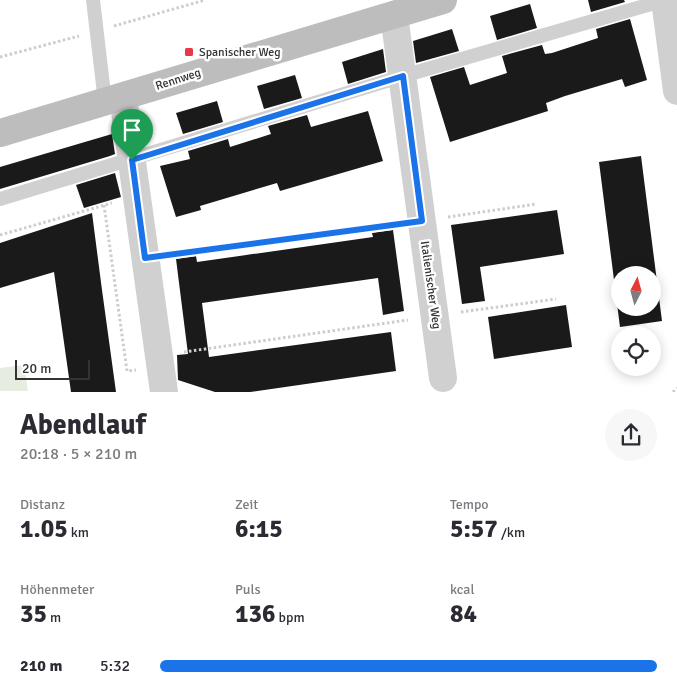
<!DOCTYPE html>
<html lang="de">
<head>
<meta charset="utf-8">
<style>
	body { margin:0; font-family:Signika,sans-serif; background:#f7f7f7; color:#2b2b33; height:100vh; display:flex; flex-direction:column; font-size:19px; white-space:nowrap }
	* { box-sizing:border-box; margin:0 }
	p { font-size:16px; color:#7c7c81 }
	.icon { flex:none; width:28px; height:28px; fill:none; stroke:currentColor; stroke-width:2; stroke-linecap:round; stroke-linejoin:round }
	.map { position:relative; height:392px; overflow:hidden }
	.sheet { display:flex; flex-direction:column; background:#fff; flex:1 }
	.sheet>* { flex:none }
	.needle { width:32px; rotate:6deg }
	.tools { position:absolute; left:611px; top:266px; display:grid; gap:10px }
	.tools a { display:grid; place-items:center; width:50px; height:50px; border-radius:50%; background:#fff; box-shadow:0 2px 12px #0003; font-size:25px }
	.scale { position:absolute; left:15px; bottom:12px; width:75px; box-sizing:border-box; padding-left:5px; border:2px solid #333; border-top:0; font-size:14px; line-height:18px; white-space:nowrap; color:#333; -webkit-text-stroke:4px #fff; paint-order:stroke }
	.pin { position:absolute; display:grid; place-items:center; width:42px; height:42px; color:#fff; margin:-51px -21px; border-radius:50% 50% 50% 0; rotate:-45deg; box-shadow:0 0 5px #0007 }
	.pin .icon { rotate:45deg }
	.round { display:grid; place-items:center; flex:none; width:52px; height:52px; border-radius:26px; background:#f7f7f7 }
	.head { display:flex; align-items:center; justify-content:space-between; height:85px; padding:0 20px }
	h1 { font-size:28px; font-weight:700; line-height:38px }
	.figures { display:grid; grid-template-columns:repeat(3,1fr); gap:8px; height:85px; padding:5px 20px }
	.figures div { display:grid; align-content:center }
	.figures b { font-size:25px; font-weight:700 }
	.figures small { font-size:14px; font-weight:400 }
	.figures p { font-size:14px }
	ul { padding:0 20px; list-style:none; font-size:16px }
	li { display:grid; grid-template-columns:80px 60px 1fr; align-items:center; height:38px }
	li i { height:12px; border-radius:6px; background:#1a73e8 }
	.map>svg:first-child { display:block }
	.green { fill:#e6ecdf }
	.building { fill:#1a1a1a; fill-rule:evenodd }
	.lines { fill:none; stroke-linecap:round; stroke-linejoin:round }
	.path { stroke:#cdcdcd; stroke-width:3; stroke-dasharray:2.5 2.5; stroke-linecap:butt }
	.lane { stroke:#d0d0d0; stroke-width:14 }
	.street { stroke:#d0d0d0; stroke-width:28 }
	.secondary { stroke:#bdbdbd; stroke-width:28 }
	.route-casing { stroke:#fff; stroke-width:10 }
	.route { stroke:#1a73e8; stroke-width:6 }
	.poi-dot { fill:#e63946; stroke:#fff; stroke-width:2 }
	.labels { text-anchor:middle; stroke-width:5; stroke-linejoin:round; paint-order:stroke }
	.poi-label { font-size:12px; fill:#333; stroke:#fff; text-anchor:start }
	.street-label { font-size:12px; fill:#333; stroke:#fff }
</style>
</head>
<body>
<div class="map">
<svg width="677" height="392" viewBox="0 0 677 392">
	<rect width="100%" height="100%" fill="#fff"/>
	<path class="green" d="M24,365L28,391H0V368Z"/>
	<g class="building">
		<path d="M588,0H624L625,2L591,12Z"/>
		<path d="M530,4L537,28L497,40L490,16Z"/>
		<path d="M630,19L647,80L625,87L622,79L565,96L546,103L548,111L450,142L430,77L464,67L470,85L507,73L502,56L542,45L545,54L552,53L598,38L596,29Z"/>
		<path d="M452,29L459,51L416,63L413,41Z"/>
		<path d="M383,49L386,72L348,84L342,62Z"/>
		<path d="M295,75L302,98L264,109L257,86Z"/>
		<path d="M217,101L223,122L183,134L176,113Z"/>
		<path d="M368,111L383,161L280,191L277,183L200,206L201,210L176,217L160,166L190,159L188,151L228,139L230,147L271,134L268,126L307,115L311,127Z"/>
		<path d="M112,134L115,154L110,156L0,189V167Z"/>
		<path d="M641,156L662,321L620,327L599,162ZM620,275H652V308H620Z"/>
		<path d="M115,173L121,197L84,208L76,185Z"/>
		<path d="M557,210L564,254L480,267L485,301L462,304L451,225Z"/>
		<path d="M92,213L102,290L116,392H71L54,272L0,288V243Z"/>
		<path d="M393,230L404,311L383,315L378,278L202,303L209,357L391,332L396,371L250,392H215L178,380L177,355L188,354L176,259L196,256L197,262L373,237L372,233Z"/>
		<path d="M566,305L572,347L494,359L488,317Z"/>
	</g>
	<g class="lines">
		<g class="path">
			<path d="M114,26L205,0"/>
			<path d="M0,57L79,36"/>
			<path d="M104,205L127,371L136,370"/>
			<path d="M448,217L537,204"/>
			<path d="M0,235L112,203"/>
			<path d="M171,255L397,224"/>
			<path d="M461,312L556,299"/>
			<path d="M184,352L408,320"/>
			<path d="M673,392L677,388"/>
		</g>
		<g class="lane">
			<path d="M93,0L105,102"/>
			<path d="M0,199L403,76L665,0"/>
		</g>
		<g class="street">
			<path d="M665,0L677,91"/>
			<path d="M394,15L443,378"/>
			<path d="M123,97L164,392"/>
		</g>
		<path class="secondary" d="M0,133L443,0"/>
	</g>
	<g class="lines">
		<g class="route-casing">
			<path id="route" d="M403,76L422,221L145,258L132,160Z"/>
		</g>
		<use href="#route" class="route"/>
	</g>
	<rect class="poi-dot" x="184" y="47" width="10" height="10" rx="2.5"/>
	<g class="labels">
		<g class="poi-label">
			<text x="199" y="56">Spanischer Weg</text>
		</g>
		<g class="street-label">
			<text transform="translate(178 79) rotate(-18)" y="4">Rennweg</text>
			<text transform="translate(431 285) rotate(82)" y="4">Italienischer Weg</text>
		</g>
	</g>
</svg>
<div class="tools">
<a><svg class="needle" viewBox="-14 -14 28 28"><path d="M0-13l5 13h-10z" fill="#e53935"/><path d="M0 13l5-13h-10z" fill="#7c7c81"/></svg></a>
<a><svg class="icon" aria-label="locate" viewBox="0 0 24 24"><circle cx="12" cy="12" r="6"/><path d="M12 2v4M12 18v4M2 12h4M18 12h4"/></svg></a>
</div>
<div class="scale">20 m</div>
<div class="pin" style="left:132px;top:160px;background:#1e9e55"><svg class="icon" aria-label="arrive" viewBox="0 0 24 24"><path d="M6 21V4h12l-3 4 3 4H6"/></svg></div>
</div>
<section class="sheet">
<div class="head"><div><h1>Abendlauf</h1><p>20:18 · 5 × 210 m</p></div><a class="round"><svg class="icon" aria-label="share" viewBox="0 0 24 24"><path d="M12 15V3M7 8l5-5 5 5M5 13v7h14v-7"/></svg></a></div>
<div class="figures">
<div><p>Distanz</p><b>1.05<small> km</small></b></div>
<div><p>Zeit</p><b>6:15</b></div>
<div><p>Tempo</p><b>5:57<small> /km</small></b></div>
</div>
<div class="figures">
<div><p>Höhenmeter</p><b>35<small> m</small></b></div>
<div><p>Puls</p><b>136<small> bpm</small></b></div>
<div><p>kcal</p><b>84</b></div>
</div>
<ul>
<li><b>210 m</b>5:32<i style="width:100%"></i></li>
</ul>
</section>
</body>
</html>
